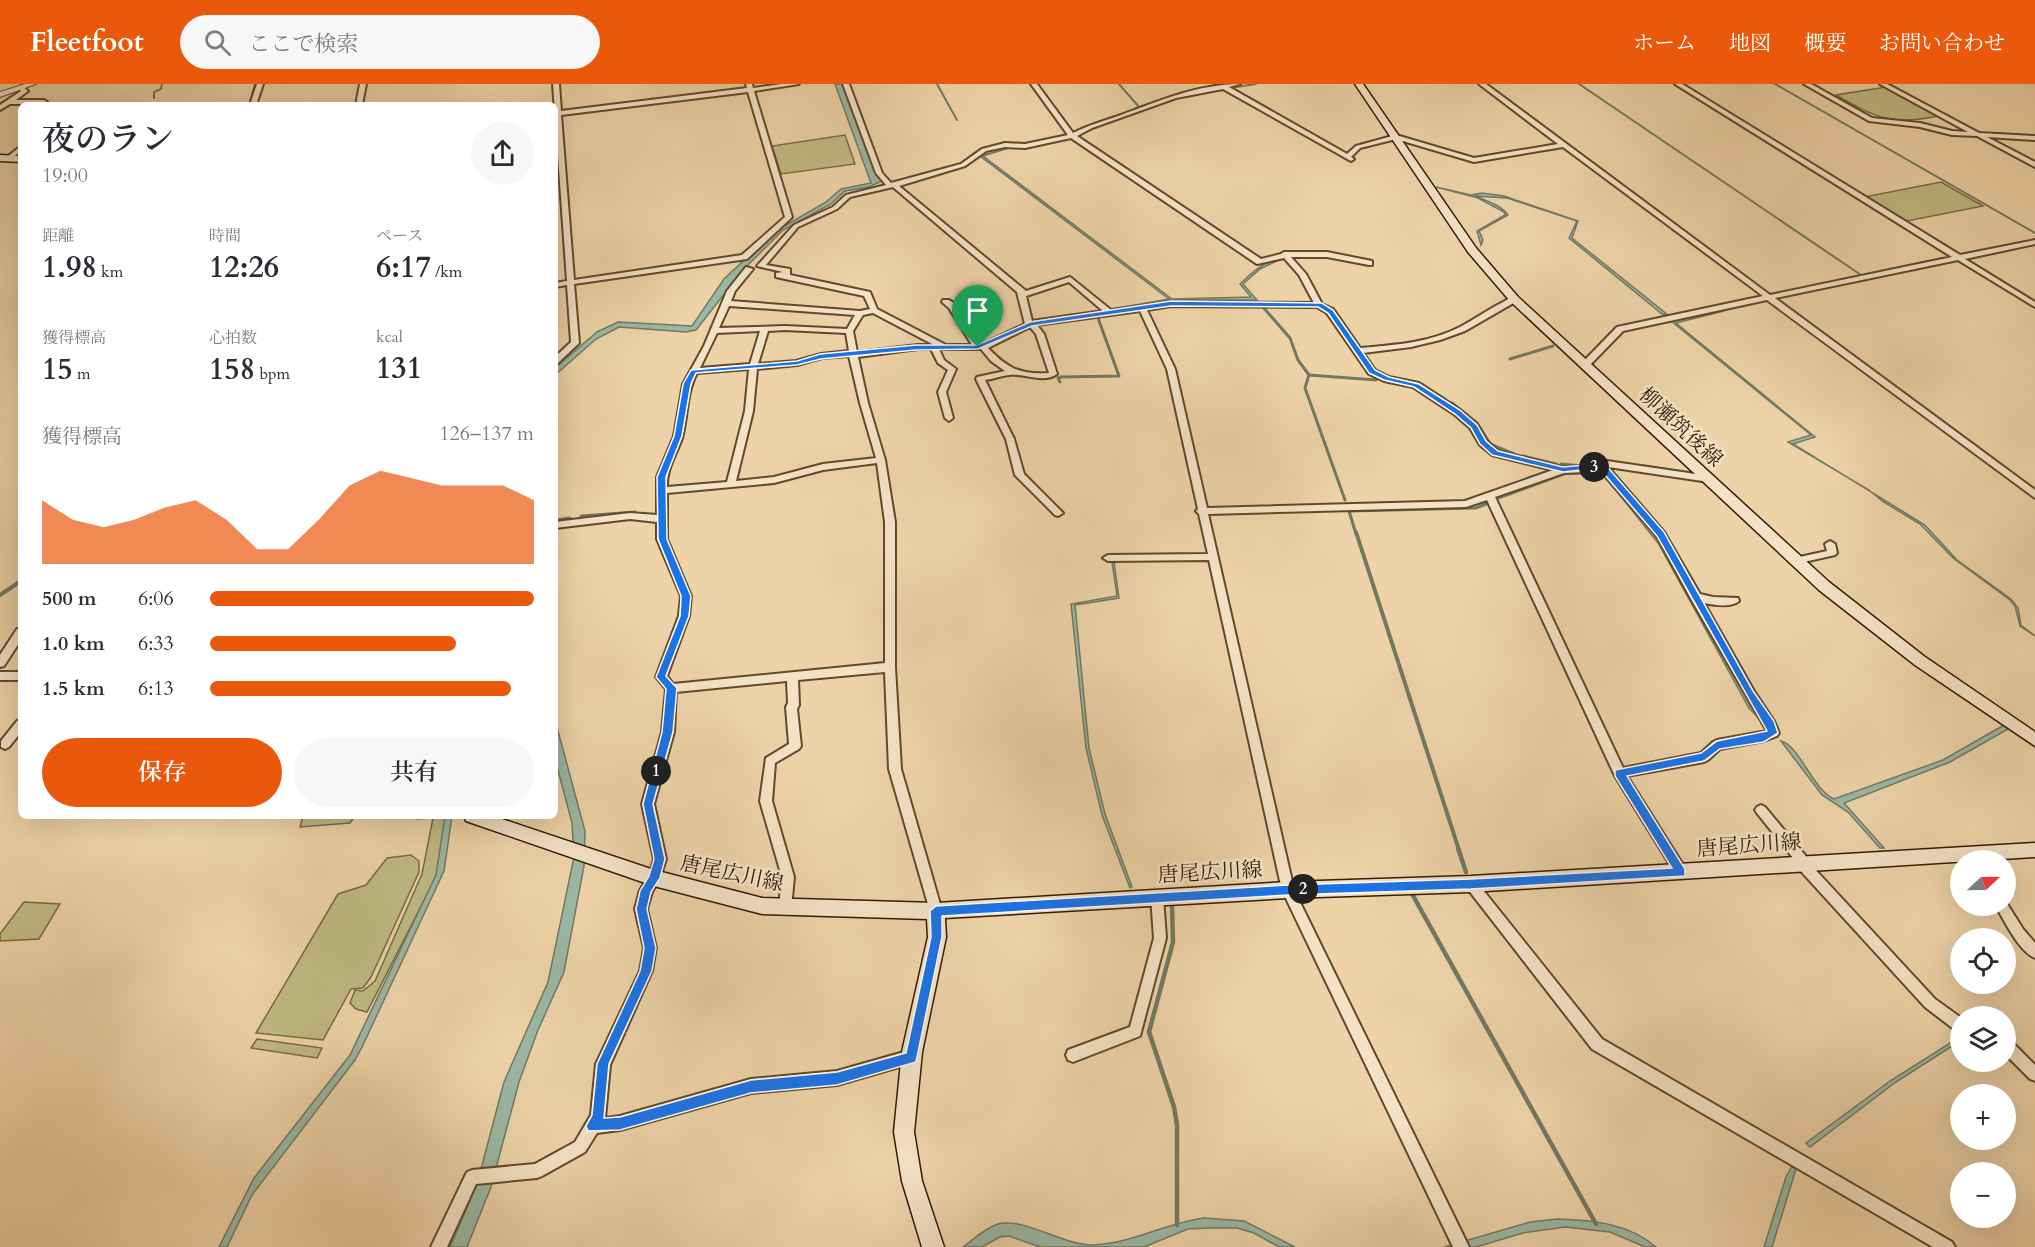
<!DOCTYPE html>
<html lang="ja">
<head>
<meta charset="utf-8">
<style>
	body { margin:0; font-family:Cardo,"Noto Serif JP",serif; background:#f7f7f7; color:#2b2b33; height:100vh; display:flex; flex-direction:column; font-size:22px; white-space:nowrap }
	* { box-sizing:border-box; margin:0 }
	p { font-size:20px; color:#7c7c81 }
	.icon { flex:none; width:33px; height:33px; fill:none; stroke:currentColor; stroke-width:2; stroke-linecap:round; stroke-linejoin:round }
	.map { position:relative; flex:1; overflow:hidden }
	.sheet { position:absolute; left:18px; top:18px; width:540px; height:717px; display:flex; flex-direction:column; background:#fff; border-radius:9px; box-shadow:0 6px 24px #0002 }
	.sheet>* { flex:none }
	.needle { width:39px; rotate:68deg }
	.tools { position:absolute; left:1950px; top:766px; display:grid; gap:12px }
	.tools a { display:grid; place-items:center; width:66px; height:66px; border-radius:50%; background:#fff; box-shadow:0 6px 24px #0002; font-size:30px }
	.pin { position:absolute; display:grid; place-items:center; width:51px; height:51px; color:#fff; margin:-62px -26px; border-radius:50% 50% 50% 0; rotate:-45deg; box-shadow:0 0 6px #0007 }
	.pin .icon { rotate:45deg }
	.km { position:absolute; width:30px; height:30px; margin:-15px; border-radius:50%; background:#222; color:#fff; font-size:16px; line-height:30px; text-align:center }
	.round { display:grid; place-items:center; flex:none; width:63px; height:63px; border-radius:32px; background:#f7f7f7 }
	.overview { display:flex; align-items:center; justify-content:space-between; height:102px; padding:0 24px }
	h1 { font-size:33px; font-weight:600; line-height:45px }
	.figures { display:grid; grid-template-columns:repeat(3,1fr); gap:9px; height:102px; padding:6px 24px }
	.figures div { display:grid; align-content:center }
	.figures b { font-size:30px; font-weight:600 }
	.figures small { font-size:16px; font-weight:400 }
	.figures p { font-size:16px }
	.chart { height:168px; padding:12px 24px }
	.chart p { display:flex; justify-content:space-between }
	.chart svg { width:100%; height:108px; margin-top:6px; fill:#ea580c; opacity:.7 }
	.cta { display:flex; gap:12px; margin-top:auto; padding:12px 24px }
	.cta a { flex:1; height:69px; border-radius:36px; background:#ea580c; color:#fff; font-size:24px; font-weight:600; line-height:69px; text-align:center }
	.cta a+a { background:#f7f7f7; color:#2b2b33 }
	ul { padding:0 24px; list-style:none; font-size:20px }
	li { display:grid; grid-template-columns:96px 72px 1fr; align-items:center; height:45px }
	li i { height:15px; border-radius:8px; background:#ea580c }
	header { display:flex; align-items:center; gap:36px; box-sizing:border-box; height:84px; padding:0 30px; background:#ea580c; color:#fff }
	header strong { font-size:28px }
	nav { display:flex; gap:33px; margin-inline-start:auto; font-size:21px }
	.search { width:420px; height:54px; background:#f7f7f7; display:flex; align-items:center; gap:15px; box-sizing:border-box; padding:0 21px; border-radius:33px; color:#7c7c81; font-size:22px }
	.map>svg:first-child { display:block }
	.green { fill:#bfba83; stroke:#796a42; stroke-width:1.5 }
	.water { fill:#9ab8a5; stroke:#717963; stroke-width:1.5 }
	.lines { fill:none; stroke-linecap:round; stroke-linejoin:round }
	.stream-far3 { stroke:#717963; stroke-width:2 }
	.stream-far2 { stroke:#717963; stroke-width:3 }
	.stream-far1 { stroke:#717963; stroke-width:4 }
	.stream { stroke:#717963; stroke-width:4.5 }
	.minor-casing { stroke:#62492a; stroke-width:4 }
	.tertiary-casing { stroke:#62492a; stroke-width:2 }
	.secondary-casing { stroke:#331b00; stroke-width:3 }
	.minor { fill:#f4e2c6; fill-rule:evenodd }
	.tertiary { fill:#f4e2c6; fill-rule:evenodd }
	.secondary { fill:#f4e2c6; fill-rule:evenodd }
	.route { fill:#1a73e8; stroke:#fff; stroke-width:1.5; fill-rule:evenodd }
	.labels { text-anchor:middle; stroke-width:5; stroke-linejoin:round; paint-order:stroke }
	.street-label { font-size:21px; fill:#331b00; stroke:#f4e2c6 }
</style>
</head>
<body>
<header>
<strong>Fleetfoot</strong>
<div class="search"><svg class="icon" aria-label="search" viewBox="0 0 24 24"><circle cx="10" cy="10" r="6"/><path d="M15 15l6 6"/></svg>ここで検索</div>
<nav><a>ホーム</a><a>地図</a><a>概要</a><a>お問い合わせ</a></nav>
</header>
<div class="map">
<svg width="2035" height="1163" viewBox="0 0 2035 1163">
	<rect width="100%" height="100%" fill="#eed3a8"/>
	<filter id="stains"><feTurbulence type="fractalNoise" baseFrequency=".00333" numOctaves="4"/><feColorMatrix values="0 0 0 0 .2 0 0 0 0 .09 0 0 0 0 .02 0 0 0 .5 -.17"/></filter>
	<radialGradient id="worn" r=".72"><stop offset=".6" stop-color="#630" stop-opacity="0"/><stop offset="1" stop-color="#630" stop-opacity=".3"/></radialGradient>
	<g class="green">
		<path d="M1886,3L1938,32C1892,42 1876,34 1836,11Z"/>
		<path d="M845,51L855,80L781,90L772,62Z"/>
		<path d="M1941,98L1983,122L1907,137L1864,113Z"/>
		<path d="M303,732H355L350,739L300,743Z"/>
		<path d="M416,732L447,733L440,785L367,928L356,925L350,919L355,906L363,907L375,897L422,790L433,734L417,735Z"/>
		<path d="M411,771L419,777V788L371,893L363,904L351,905L323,956L256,949L338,810L366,801L387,774Z"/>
		<path d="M24,818L60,820L39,855L0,857V850Z"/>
		<path d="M257,955L322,964L317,974L251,964Z"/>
	</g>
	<g class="water">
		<path d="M835,0H843L877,90L882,97L869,103L845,107L831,120L783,146L743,186L696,246L686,248L619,243L596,255L555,291V284L597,248L618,238L692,242L724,195L774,148L826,118L841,105L871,99Z"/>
		<path d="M1012,63L983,72L1172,215L1251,213L1240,200C1251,189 1268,174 1283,174L1260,185L1243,200L1257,216H1173L1112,225L1169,215L980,72Z"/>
		<path d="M1436,103L1471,111L1482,109L1504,112L1578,137L1572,154L1668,231L1662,230L1569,154L1577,137L1507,114L1475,112C1485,116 1501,121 1508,131L1479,147L1483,156L1481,161L1477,147L1505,131L1504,128L1478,114Z"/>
		<path d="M1724,227L1676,239L1815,353L1793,360L1925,441L1957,476L2011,515L2018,524L2021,541L2035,552L2020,542L2015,522L2010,516L1953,474L1920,440L1882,417L1869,406L1788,358L1811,351L1671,237Z"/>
		<path d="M1598,387L1604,389L1658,456L1751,623L1767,643L1749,624L1658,459L1602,389L1566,390L1498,415L1564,389Z"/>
		<path d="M1112,478H1114L1119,514L1075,521L1089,664L1105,730L1132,803L1130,804L1102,731L1086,664L1071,520L1117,512Z"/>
		<path d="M555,636L585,747L584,782L564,888L538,946L519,998L491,1103L467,1163H450L477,1100L504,998L548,898L574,773L572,739L555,675Z"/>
		<path d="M2004,641L2008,645L1950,678L1844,719L1884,764H1880L1848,728L1822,711L1781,657C1800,662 1812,705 1834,715L1943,676Z"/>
		<path d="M445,732H452L444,787L363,961L355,976L252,1111L227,1163H219L254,1094L350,971L436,791Z"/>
		<path d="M1958,954L1960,957L1896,998L1810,1063L1806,1059L1890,997Z"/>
		<path d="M1792,1082L1796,1085L1772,1163H1764L1786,1093Z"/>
		<path d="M1204,1134L1244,1137L1295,1163H1279L1254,1149L1237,1144H1209L1188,1145L1144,1163H1040L1009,1152L1000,1153L982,1163H963C974,1155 985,1144 998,1140C1023,1133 1063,1161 1092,1161C1132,1160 1165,1139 1204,1134Z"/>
		<path d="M1557,1135C1592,1136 1628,1139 1656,1163H1645L1610,1148L1565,1143L1523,1149L1476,1163H1444L1530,1138Z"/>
	</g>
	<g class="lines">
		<g class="stream-far3">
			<path d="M937,0L957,36"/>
			<path d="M1119,0L1139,23L1136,24"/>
			<path d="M1579,0L1861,191"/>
			<path d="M1775,0L2035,149"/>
			<path d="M1233,6L1230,4L1256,0"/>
			<path d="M154,14V8L161,5L162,0"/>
			<path d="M249,21L255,0"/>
			<path d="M1311,49L1347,70"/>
		</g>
		<g class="stream-far2">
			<path d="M1262,222L1290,254L1298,276L1309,291L1376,296"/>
			<path d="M1510,275L1553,262"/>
			<path d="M1309,291L1305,304L1345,416"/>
			<path d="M1060,298L1058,294L1061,293L1119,292L1098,234"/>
			<path d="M1423,302L1445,315"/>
			<path d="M1452,319L1477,339L1490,360L1514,370"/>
			<path d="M1523,372L1556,380"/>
			<path d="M1561,380L1583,382"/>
			<path d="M1592,381L1602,378L1630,380"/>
			<path d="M1644,382L1670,386"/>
			<path d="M581,432L635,428"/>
			<path d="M555,436L570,434"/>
			<path d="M1356,450L1349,427L1476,424L1486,420"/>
		</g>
		<g class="stream-far1">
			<path d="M1356,448L1459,766"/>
			<path d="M0,511L21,497"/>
		</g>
		<g class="stream">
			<path d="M1458,764L1466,788"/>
			<path d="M1411,808L1596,1140"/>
			<path d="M1172,822L1173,858L1149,948L1174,1023L1177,1041V1141"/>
		</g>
		<g class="minor-casing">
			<g id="minor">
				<path d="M257,0H263L256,21H250Z"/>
				<path d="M360,0H366L362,21H356Z"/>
				<path d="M553,0H559L561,27L747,4L746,0H752L753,4L782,0H799L754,7L792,133L791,134L747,175L574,200L579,259L558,279H555V273L571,258L567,201L555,203V199L567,197ZM748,8L785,133L742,171L574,196L561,31Z"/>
				<path d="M843,0H849L882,89L891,99L961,80L982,65L1005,59L1025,60L1068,51L1031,0H1037L1073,49C1089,41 1104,37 1121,31C1159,17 1199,0 1240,0L1229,3L1347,70L1356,62L1396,51L1474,74L1558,60L1479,0H1486L1770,211L1952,173L1675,0H1682L1960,171L2035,156V160L1965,175L2035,218V223L1958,176L1775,214L2035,406V414L1767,216L1623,247L1588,283H1582V279L1617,243L1763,212L1563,63L1474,78L1396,55L1360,64L1351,73L1354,75L1351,77L1223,5L1176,14L1092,44L1077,52L1261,175L1281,170L1284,168H1327L1372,177V181H1369L1327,173H1291L1306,190L1322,220L1333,225L1360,264C1394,261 1429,259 1460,243C1475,235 1489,225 1505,217L1511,213H1517V217L1465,247L1440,256L1411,263L1363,269L1375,286L1389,293L1419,299L1460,326L1477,340L1487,357L1498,367L1563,383L1586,382L1607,377L1709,392L1714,395L1709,398L1608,383L1664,448L1700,510L1713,513L1738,514L1739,517C1731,524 1714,521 1704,519L1754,607L1774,637L1779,649L1777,652L1764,657L1720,665L1708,676L1704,678L1627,692L1685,784L1687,788L1685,792L1681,793L1677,792L1615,692L1487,416L1466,423L1208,430L1294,806L1469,1163H1453L1282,806L1209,476L1108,477L1103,474L1108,471L1208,470L1199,430L1196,427L1198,425L1167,285L1140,227L1037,241L1044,250L1057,290C1043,300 1025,289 1009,291C1001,292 993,295 985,296L1014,355L1024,390L1063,429L1058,432L1055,431L1015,391L1006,355L976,295L977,293L1005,287L991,277L981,265H939L944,276L956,285L946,308L953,334L949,337L945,334L938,308L948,286L938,279L931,265H918L858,273L868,319L885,376L895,438V583L901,685L942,827L940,831L936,833L932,831L930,827L889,685L885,588L798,596L799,621L797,625L801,662L799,665L775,679L772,717L794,793L791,824L789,828L785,830L781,828L779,824L782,793L760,717L766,674L789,660L786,623L788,619L787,597L676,608L674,648L654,720L666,775L660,794L652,808L647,825L656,864L652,887L610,981L605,1034L620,1032L751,995L837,987L911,966L916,968L918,973L916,978L837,1001L751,1009L620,1046L597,1049L585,1068L542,1092L537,1094L476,1100L447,1163H431L467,1088L472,1086L535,1080L575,1058L591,1031L596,980L640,887L644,864L635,825L640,806L649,792L654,775L642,720L662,648L666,605L656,593L679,532L681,512L657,455V438L630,435L555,444V438L630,429L657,431V393L674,352L683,300L704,262L727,207L746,183L753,185L735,207L731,217L860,227L870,225L864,212L776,193V189L783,188L757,182L794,141L833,123L846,111L886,101L876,89ZM1071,54L1257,180L1284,174L1299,191L1314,219L1171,218L1111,226L1070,193L1026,207L899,102L965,82L986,67L1005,63L1025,64ZM893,103L1017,208L1025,240L980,261L955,220L949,216H943L942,218L949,224L972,261H946L877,225L870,208L790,191V185L766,181L798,143L837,125L850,113ZM1069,198L1103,227L1032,237L1026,212ZM729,222L855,231L847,245L785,242L719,244ZM1171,222L1317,223L1327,229L1369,290L1384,297L1413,303L1454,330L1470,344L1480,361L1492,371L1553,386L1465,417L1207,424L1175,285L1147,226ZM873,229L934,261H918L857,268L853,247L863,231ZM1030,243L1036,250L1049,289C1020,291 1007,284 988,264ZM785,246L846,249L849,267L821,270L796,277L758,280L768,247ZM760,247L750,280L700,284L717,249ZM849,272L860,319L876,374L823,380L774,393L736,397L753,327L757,285L797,281L822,274ZM749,285L745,327L727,398L667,403C666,386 676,371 682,354C688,332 686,309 697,289ZM877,379L885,438V579L673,600L667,592L689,532L691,512L667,455V409L774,399L823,386ZM1599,385L1657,452L1690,513L1767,647L1717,656L1713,658L1701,669L1623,684L1495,413L1564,389L1586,388Z"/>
				<path d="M1804,0H1811L1872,34L1920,39L1952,47L1968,48L1880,0H1887L1979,49L2035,52V56L1987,53L2035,78V83L1977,52L1952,51L1920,43L1869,37Z"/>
				<path d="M22,2L28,7L16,16H44L47,18L44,20H10L0,26V21L21,7L19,4Z"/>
				<path d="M21,62V67L11,75H7V73Z"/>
				<path d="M1830,457L1835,460L1837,469L1835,471L1795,480L1790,477L1795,474L1827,467L1825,460Z"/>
				<path d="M21,544V556L4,582L0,583V571L17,545Z"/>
				<rect x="0" y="588" width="21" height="8"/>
				<path d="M21,636V648L9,663L5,665L1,663V657L17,637Z"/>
				<path d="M1761,721L1765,723L1809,776L1811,781L1935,915L1960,933V947L1955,946L1925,923L1798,784L1797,779L1757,729L1755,726L1757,723Z"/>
				<path d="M1471,795L1475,796L1602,955L1952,1158L1955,1163H1933L1592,965L1467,804L1465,800L1467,796Z"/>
				<path d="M1157,807L1161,809L1163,813L1166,854L1140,952L1073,978L1068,976L1066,971L1068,966L1130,943L1154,854L1151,813L1153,809Z"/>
				<path d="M2006,818L2023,845L2035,859V874C2020,868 2006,840 1998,826L1996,822H2006Z"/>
				<path d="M2006,955L2011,957L2035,981V997L2030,995L2006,971Z"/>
			</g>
		</g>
		<g class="tertiary-casing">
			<path id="tertiary" d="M25,0H36L0,13V8Z"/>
		</g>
		<g class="secondary-casing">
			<g id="secondary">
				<path d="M1355,0H1363L1476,164L1518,213L1829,498L1925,573L2035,648V662L1915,581L1819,506L1510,217L1468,168Z"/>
				<path d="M0,71L21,72V78L0,77Z"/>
				<path d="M464,732H493L654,786L762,814L936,819L1288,798L1471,792L2035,759V773L1471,808L1288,814L945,834L946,853L922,968L914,1048L922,1097L944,1163H922L902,1097L894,1048L902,968L928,853L927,835L762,830L654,802L466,737Z"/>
			</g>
		</g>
		<use href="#minor" class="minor"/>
		<use href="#tertiary" class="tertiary"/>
		<use href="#secondary" class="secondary"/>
	</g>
	<path class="route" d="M1171,217L1322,219L1333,226L1375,286L1389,293L1419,300L1460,326L1477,341L1486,357L1498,367L1563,383L1604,379L1664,448L1753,607L1774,637L1778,649L1764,658L1720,665L1704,677L1627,692L1685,785V792L1471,805L1288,811L942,832V853L916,978L837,1001L751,1009L620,1046L588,1047L586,1042L592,1031L597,980L640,887L644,864L636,825L640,807L649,792L654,775L643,720L662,648L666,605L656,593L680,532L681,512L658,455L657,393L674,352L683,300L691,286L797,277L820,270L916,261H977L1030,238ZM1171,222L1318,223L1328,229L1369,289L1384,296L1414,303L1455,330L1471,344L1480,360L1492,371L1563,388L1599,384L1657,452L1767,647L1717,657L1701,669L1615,686V692L1672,784L1471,795L1288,801L936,822L930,827L931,853L906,969L837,988L751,996L620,1033L604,1034L609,980L652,887L656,864L647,825L651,808L660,794L665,775L653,720L673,648L677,604L666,592L689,532L691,512L667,455L666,393L682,352L691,300L696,289L797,281L821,275L916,266L978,265L1032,242Z"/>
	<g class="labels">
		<g class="street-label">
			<text transform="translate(1681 343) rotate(43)" y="7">柳瀬筑後線</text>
			<text transform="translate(1749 761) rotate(-4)" y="7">唐尾広川線</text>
			<text transform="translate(1210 788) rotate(-3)" y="7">唐尾広川線</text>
			<text transform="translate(732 789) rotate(12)" y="7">唐尾広川線</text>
		</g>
	</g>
	<rect width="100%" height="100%" filter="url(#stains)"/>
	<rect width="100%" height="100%" fill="url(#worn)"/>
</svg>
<div class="tools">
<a><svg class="needle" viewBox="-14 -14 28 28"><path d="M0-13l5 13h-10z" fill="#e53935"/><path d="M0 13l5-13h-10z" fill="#7c7c81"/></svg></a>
<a><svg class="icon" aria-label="locate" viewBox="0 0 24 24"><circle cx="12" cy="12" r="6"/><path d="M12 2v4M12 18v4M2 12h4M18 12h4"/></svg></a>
<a><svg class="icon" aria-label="layers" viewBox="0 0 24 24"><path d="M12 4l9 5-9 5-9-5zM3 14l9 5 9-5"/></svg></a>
<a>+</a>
<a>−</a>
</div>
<div class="pin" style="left:978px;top:263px;background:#1e9e55"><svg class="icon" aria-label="arrive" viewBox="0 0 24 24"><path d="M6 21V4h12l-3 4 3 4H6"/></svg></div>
<b class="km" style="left:656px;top:687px">1</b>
<b class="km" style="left:1303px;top:805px">2</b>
<b class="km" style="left:1594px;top:383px">3</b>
<section class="sheet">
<div class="overview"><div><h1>夜のラン</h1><p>19:00</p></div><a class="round"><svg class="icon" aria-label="share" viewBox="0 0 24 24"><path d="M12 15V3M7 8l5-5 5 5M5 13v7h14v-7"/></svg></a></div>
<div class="figures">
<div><p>距離</p><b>1.98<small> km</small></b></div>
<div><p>時間</p><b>12:26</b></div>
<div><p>ペース</p><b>6:17<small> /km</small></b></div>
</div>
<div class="figures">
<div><p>獲得標高</p><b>15<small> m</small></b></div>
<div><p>心拍数</p><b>158<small> bpm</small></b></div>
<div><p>kcal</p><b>131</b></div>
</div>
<div class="chart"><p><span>獲得標高</span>126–137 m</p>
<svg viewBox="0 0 160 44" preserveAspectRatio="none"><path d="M0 44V18L10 26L20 29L30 26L40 21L50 18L60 26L70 38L80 38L90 26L100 12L110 6L120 9L130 12L140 12L150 12L160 18V44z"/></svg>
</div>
<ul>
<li><b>500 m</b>6:06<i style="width:100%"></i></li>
<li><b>1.0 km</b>6:33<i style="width:76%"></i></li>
<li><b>1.5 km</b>6:13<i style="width:93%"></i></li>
</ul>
<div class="cta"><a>保存</a><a>共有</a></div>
</section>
</div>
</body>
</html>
